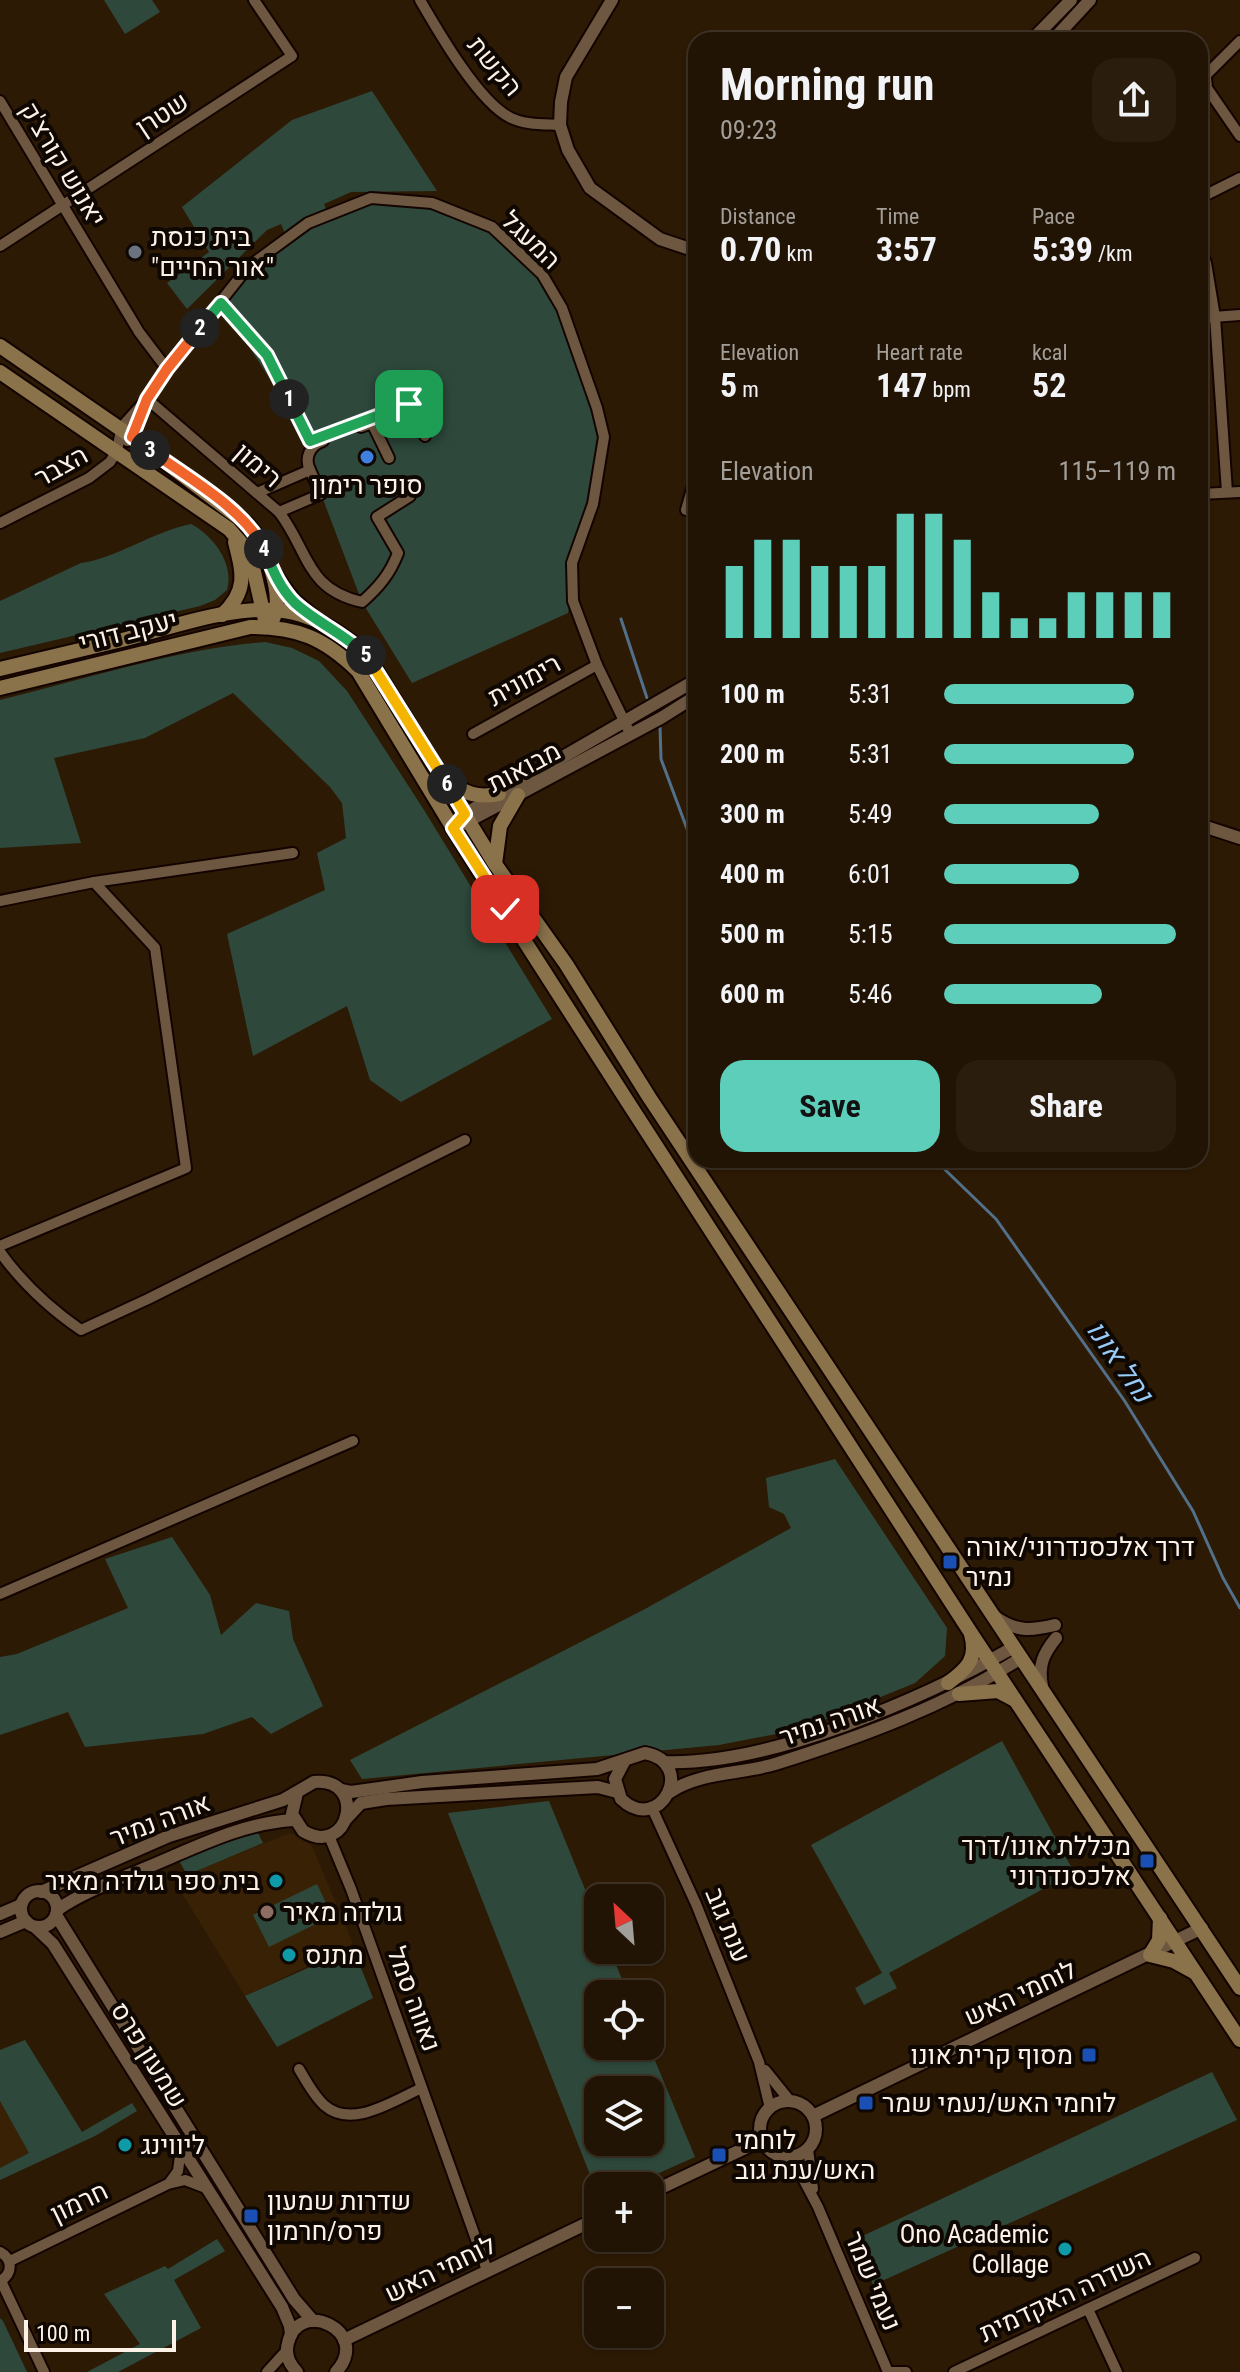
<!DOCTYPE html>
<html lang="en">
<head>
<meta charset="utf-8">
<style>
	body { margin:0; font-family:"Roboto Condensed",Heebo,sans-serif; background:#2a1d0e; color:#f1f3f6; height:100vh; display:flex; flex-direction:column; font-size:30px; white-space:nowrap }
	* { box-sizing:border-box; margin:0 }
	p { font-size:26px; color:#a29e9a }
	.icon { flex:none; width:44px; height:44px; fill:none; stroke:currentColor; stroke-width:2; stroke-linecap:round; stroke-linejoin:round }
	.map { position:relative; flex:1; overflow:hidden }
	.sheet { position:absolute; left:688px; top:32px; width:520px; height:1136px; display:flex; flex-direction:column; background:#221404; border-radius:24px; box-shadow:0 2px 6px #0004,0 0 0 2px #3f3326 }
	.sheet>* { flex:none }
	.needle { width:52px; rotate:334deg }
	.buttons { position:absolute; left:584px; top:1884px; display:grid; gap:16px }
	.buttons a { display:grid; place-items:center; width:80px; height:80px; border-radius:16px; background:#221404; box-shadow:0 2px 6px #0004,0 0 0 2px #3f3326; font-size:40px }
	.scale { position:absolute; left:24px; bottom:20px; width:152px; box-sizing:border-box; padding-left:8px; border:4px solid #fdf2e8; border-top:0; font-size:22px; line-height:28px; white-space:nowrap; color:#fdf2e8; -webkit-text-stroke:6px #0f0702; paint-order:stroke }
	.pin { position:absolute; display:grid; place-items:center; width:68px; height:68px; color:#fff; margin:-34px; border-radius:16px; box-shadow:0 4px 12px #0006 }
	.km { position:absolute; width:40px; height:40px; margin:-20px; border-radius:50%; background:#222; color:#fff; font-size:22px; line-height:40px; text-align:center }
	.round { display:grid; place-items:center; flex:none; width:84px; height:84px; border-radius:24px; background:#2a1d0e }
	.summary { display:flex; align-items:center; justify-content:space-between; height:136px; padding:0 32px }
	h1 { font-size:44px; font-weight:700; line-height:60px }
	.figures { display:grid; grid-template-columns:repeat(3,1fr); gap:12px; height:136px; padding:8px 32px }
	.figures div { display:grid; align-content:center }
	.figures b { font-size:34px; font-weight:700 }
	.figures small { font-size:22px; font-weight:400 }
	.figures p { font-size:22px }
	.chart { height:224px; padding:16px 32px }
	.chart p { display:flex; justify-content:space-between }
	.chart svg { width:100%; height:144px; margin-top:8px; stroke:#5cceba; stroke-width:6 }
	.action { display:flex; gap:16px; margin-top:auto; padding:16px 32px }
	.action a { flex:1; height:92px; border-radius:24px; background:#5cceba; color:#111; font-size:32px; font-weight:700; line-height:92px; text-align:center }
	.action a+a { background:#2a1d0e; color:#f1f3f6 }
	ul { padding:0 32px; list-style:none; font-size:26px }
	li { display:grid; grid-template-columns:128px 96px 1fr; align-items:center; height:60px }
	li i { height:20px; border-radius:10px; background:#5cceba }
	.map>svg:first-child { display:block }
	.built { fill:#392105 }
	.green { fill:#2e493c; fill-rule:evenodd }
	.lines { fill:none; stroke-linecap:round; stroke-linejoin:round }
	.stream { stroke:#52708a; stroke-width:3 }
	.minor-casing { stroke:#140400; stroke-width:14 }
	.tertiary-casing { stroke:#140400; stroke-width:16 }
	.secondary-casing { stroke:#140400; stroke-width:18 }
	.minor { stroke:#6d5741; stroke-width:10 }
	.tertiary { stroke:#6d5741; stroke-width:12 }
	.secondary { stroke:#8a724b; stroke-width:14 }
	.split-1-casing { stroke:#fff; stroke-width:16 }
	.split-2-casing { stroke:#fff; stroke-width:16 }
	.split-3-casing { stroke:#fff; stroke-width:16 }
	.split-4-casing { stroke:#fff; stroke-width:16 }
	.split-5-casing { stroke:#fff; stroke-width:16 }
	.split-6-casing { stroke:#fff; stroke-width:16 }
	.split-7-casing { stroke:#fff; stroke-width:16 }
	.split-1 { stroke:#22a559; stroke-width:10 }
	.split-2 { stroke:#22a559; stroke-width:10 }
	.split-3 { stroke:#f0652b; stroke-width:10 }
	.split-4 { stroke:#f0652b; stroke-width:10 }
	.split-5 { stroke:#22a559; stroke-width:10 }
	.split-6 { stroke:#f5b400; stroke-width:10 }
	.split-7 { stroke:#f5b400; stroke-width:10 }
	.worship-dot { fill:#6b7280; stroke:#0f0702; stroke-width:3 }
	.shop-dot { fill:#3f7fe0; stroke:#0f0702; stroke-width:3 }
	.transit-dot { fill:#1a4fb4; stroke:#0f0702; stroke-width:3 }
	.culture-dot { fill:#0f9aa8; stroke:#0f0702; stroke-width:3 }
	.education-dot { fill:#8d6e63; stroke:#0f0702; stroke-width:3 }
	.labels { text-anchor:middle; stroke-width:8; stroke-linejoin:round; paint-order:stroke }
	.street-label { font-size:26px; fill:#fdf2e8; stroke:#0f0702 }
	.poi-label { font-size:26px; fill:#fdf2e8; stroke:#0f0702; text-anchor:start }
	.water-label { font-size:28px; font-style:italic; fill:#97cbf8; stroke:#0f0702 }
</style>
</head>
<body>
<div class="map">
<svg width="1240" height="2372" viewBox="0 0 1240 2372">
	<rect width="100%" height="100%" fill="#2d1a05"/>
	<g class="built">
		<path d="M290,1833L312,1846L353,1944L245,1996L174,1880Z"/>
		<path d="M0,2101L29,2153L0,2168Z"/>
	</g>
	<g class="green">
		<path d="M104,0H152L160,12L125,34Z"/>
		<path d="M372,91L437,191L351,192L324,204L328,214L371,198L432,203L492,227L563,308L604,437L568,613L412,683L362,602L321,494L310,470V441L221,303L248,267L287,238L281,224L267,230L187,309L167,283L209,252L182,207L292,120Z"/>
		<path d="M191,524C213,535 235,565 227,590L215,600L200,606L0,653V601L81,563C115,559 152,532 191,524Z"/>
		<path d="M265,642L292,648L319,661L347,691L424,810L552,1019L401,1102L370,1080L347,1006L253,1056L227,934L325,890L317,853L346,838L342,803L330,787L233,693L145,738L54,758L81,843L0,848V700C87,679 176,649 265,642Z"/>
		<path d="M835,1459L947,1628L945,1656L915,1683L802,1729L719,1745L362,1779L350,1760L645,1609L791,1528L784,1514L769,1507L766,1478Z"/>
		<path d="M172,1537L210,1595L221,1635L256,1603L289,1611L293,1639L323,1706L271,1734L252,1717L203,1734L85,1747L68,1712L0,1735V1657L17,1654L128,1608L105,1559Z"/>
		<path d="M1002,1741L1074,1872L889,1973L897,1988L864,2005L855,1988L882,1973L811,1845Z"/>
		<path d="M549,1801L598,1921V1950H610L628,1994H598V2046H649L695,2157L630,2186H598V2195L448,1813ZM650,2090V2142H598V2090Z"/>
		<path d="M254,1825L263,1843L187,1875L176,1855Z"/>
		<path d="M317,1884L332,1916L269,1947L253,1915Z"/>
		<path d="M353,1948L373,1998L277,2047L245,1996Z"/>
		<path d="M25,2040L82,2132L132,2103L137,2111L95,2136L0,2180V2168L29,2153L0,2101V2050Z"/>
		<path d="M1212,2072L1237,2120L873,2285L854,2240Z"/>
		<path d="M217,2239L225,2251L174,2280L201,2328L118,2372H87L140,2344L104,2294L165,2266L168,2269Z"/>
		<path d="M0,2318L3,2321L27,2372H0Z"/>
	</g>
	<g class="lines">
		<g class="stream">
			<path d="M621,619L647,698"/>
			<path d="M660,727L661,759L696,853"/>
			<path d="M935,1160L996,1219L1124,1400L1193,1511L1223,1578L1240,1608"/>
		</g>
		<g class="minor-casing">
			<g id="minor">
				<path d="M420,0C438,31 479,103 511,118C526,125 544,124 560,125"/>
				<path d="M1206,78L1207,88L1240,136"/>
				<path d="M1202,79L1240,41"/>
				<path d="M0,101L139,332L167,369"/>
				<path d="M1200,198L1240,178"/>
				<path d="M0,246L292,56L254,0"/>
				<path d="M1200,250L1206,263L1215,317L1227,492"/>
				<path d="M221,303L267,355L310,441L409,404L425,436"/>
				<path d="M1200,318L1240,315"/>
				<path d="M147,399L279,512C309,551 305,589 362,602C379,587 390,574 398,553L377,517L410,496"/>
				<path d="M361,427L372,423L389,458"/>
				<path d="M127,441L137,429L146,402"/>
				<path d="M310,470C304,458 310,445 323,441"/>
				<path d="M257,493L310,470L321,494L279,512"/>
				<path d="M1200,494L1240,492"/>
				<path d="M686,510L696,475"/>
				<path d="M0,523L89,478L110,462L117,451L121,430L126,422L147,399L167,369L248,267L308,223L371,198L432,203L492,227L542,274L562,308L597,408L604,437L593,504L572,563L573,601L597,665L628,729"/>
				<path d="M473,734L597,665"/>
				<path d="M0,901L94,882L293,853"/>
				<path d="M0,1246L186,1168L155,948L94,882"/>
				<path d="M0,1252C23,1284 49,1308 81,1330L148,1299L465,1140"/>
				<path d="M0,1594L353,1441"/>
				<path d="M652,1808L696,1904L759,2062L770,2108"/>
				<path d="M329,1836L351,1889L487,2270"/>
				<path d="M299,2069C306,2081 314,2096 324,2105C352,2130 394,2100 422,2088"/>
				<path d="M765,2070L790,2101"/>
				<path d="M808,2149L813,2189"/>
				<path d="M787,2157L798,2169L818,2207L888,2372"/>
				<path d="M170,2182L178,2171L181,2148"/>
				<path d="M0,2252C13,2259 13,2274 0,2281"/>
				<path d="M10,2261L168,2184L185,2180L206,2188"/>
				<path d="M1,2281L44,2372"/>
				<path d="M1088,2309L1117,2372"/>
				<path d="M267,2372L287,2350"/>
				<path d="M888,2372H906"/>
				<path d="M954,2372L1195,2258"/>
			</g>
		</g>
		<g class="tertiary-casing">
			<g id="tertiary">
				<path d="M612,0L566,77L561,102L560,125L568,150L590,188L660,239L696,251"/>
				<path d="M1032,40L1071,0"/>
				<path d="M1053,40L1090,0"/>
				<path d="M463,824L661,718L696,696"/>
				<path d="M1200,825L1240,838"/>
				<path d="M453,828L465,814L499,794L696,680"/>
				<path d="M994,1616C1016,1632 1030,1631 1055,1625"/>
				<path d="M1042,1686C1038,1666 1043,1654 1056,1638"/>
				<path d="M664,1762C769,1766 923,1699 1014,1647"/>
				<path d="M341,1790L351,1792L422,1782L597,1769L645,1753C698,1763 660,1836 621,1799L615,1779L625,1760"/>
				<path d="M670,1792C699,1772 742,1774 775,1764C861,1737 945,1706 1021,1658"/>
				<path d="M346,1819L361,1803L386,1799L598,1787L617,1792"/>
				<circle cx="39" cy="1909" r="18"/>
				<path d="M41,1892L169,1836L283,1800L314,1782C368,1777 350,1859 303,1831L292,1814L297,1793"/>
				<path d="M57,1910C83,1892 112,1882 141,1870C191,1850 239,1823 294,1820"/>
				<path d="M0,1914L21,1905"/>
				<path d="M56,1915L294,2299L313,2321"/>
				<path d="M35,1927L53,1944L282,2307L290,2326L291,2335"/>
				<path d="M0,1932L26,1921"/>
				<circle cx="788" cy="2129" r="28"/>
				<path d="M813,2116L1202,1928"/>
				<path d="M650,2193L762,2140"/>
				<path d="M344,2340L598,2218"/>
				<path d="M297,2372C289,2364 285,2354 288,2343C298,2297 373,2331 336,2372"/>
			</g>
		</g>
		<g class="secondary-casing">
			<g id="secondary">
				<path d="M0,346L132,437L248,525C265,545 285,594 273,619"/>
				<path d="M0,372L229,529L243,545L252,563L265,620"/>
				<path d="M275,575L293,600L312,616"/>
				<path d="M222,615C248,591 243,573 235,542"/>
				<path d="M0,669C42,659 84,649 126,639C176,626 243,601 294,613C323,620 346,636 367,656L495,864L566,964L649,1097L1240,1988"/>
				<path d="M0,688L250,627C298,627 324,638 358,671L468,853L631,1107L969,1630L1240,2040"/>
				<path d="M448,781C466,794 477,798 499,794"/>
				<path d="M495,864L500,826L518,795"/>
				<path d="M948,1683C967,1669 978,1659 971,1634"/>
				<path d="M959,1694L998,1691L1015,1700"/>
				<path d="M1160,1918L1159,1940L1150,1955L1174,1961L1194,1972"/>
			</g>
		</g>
		<use href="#minor" class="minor"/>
		<use href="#tertiary" class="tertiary"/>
		<use href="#secondary" class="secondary"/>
	</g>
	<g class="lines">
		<g class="split-1-casing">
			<path id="split-1" d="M289,399L310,441L409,404"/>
		</g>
		<g class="split-2-casing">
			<path id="split-2" d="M200,328L221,303L267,355L289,399"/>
		</g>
		<g class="split-3-casing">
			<path id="split-3" d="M150,450L132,437L147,399L167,369L200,328"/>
		</g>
		<g class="split-4-casing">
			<path id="split-4" d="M150,450C186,477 244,508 264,549"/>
		</g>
		<g class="split-5-casing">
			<path id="split-5" d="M264,549C272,568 279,587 295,603C317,623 345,634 366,655"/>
		</g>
		<g class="split-6-casing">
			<path id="split-6" d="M366,655L447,784"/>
		</g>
		<g class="split-7-casing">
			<path id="split-7" d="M447,784L465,814L453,828L505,909"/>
		</g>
		<use href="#split-1" class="split-1"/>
		<use href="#split-2" class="split-2"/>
		<use href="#split-3" class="split-3"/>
		<use href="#split-4" class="split-4"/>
		<use href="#split-5" class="split-5"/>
		<use href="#split-6" class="split-6"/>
		<use href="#split-7" class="split-7"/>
	</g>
	<circle class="worship-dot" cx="135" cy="252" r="8"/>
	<circle class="shop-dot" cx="367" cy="457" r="8"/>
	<g class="transit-dot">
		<rect x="942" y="1554" width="16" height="16" rx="4"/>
		<rect x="1139" y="1853" width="16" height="16" rx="4"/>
		<rect x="1081" y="2047" width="16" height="16" rx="4"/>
		<rect x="858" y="2095" width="16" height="16" rx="4"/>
		<rect x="711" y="2147" width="16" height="16" rx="4"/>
		<rect x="243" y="2208" width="16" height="16" rx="4"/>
	</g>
	<g class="culture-dot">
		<circle cx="276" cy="1881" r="8"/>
		<circle cx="289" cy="1955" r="8"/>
		<circle cx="125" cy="2145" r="8"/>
		<circle cx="1065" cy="2249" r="8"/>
	</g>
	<circle class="education-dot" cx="267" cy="1912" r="8"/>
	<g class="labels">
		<g class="street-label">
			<text transform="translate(495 66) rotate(50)" y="9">הקשת</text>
			<text transform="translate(162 114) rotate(-33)" y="9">שטרן</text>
			<text transform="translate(63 164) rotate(59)" y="9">יאנוש קורצ'ק</text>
			<text transform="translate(531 240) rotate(44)" y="9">המעגל</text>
			<text transform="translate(258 465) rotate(41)" y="9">רימון</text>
			<text transform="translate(61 466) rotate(-29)" y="9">הצבר</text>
			<text transform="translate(128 631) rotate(-14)" y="9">יעקב דורי</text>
			<text transform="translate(524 680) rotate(-29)" y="9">רימונית</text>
			<text transform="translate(524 767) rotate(-28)" y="9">מבואות</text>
			<text transform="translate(830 1721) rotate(-19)" y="9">אורה נמיר</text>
			<text transform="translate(160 1820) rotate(-21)" y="9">אורה נמיר</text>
			<text transform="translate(728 1925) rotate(68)" y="9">ענת גוב</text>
			<text transform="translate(1020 1993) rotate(-25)" y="9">לוחמי האש</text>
			<text transform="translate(414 1999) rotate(70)" y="9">נאווה סמל</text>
			<text transform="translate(149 2055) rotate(58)" y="9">שמעון פרס</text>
			<text transform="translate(79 2202) rotate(-26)" y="9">חרמון</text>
			<text transform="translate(440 2269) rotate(-26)" y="9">לוחמי האש</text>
			<text transform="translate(873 2281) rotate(67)" y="9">נעמי שמר</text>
			<text transform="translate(1065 2295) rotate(-25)" y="9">השדרה האקדמית</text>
		</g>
		<g class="poi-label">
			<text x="151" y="246">בית כנסת<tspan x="151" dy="30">"אור החיים"</tspan></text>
			<text x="367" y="494" text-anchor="middle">סופר רימון</text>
			<text x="966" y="1556">דרך אלכסנדרוני/אורה<tspan x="966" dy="30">נמיר</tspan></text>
			<text x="1131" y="1855" text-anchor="end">מכללת אונו/דרך<tspan x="1131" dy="30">אלכסנדרוני</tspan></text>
			<text x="260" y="1890" text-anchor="end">בית ספר גולדה מאיר</text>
			<text x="283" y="1921">גולדה מאיר</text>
			<text x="305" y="1964">מתנס</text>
			<text x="1073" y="2064" text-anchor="end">מסוף קרית אונו</text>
			<text x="882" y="2112">לוחמי האש/נעמי שמר</text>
			<text x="735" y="2149">לוחמי<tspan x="735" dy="30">האש/ענת גוב</tspan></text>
			<text x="141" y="2154">ליווינג</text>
			<text x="267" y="2210">שדרות שמעון<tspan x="267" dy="30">פרס/חרמון</tspan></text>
			<text x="1049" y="2243" text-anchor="end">Ono Academic<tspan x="1049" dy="30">Collage</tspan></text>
		</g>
		<g class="water-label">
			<text transform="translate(1120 1361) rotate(55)" y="10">נחל אונו</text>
		</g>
	</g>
</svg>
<div class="buttons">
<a><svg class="needle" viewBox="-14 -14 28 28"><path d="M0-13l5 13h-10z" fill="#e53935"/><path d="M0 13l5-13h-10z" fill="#a29e9a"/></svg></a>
<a><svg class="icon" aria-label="locate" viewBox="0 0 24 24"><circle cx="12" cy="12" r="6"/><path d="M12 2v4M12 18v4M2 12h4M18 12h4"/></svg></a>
<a><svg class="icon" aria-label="layers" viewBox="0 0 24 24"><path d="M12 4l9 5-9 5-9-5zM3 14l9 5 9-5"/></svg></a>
<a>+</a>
<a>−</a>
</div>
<div class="scale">100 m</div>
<div class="pin" style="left:409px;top:404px;background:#1e9e55"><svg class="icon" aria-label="arrive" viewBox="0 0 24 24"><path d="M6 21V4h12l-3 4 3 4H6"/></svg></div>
<div class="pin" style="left:505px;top:909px;background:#d93025"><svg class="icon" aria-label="check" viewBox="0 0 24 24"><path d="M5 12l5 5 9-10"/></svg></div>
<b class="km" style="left:289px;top:399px">1</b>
<b class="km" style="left:200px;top:328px">2</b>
<b class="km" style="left:150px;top:450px">3</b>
<b class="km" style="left:264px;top:549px">4</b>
<b class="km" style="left:366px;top:655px">5</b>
<b class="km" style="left:447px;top:784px">6</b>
<section class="sheet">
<div class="summary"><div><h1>Morning run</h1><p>09:23</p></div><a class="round"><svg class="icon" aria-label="share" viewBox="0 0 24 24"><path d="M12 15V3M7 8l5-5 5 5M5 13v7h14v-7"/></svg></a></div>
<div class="figures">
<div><p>Distance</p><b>0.70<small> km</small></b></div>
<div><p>Time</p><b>3:57</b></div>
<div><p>Pace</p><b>5:39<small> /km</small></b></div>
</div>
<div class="figures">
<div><p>Elevation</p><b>5<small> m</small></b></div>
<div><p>Heart rate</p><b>147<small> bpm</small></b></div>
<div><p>kcal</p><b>52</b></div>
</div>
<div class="chart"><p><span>Elevation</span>115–119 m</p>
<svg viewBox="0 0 160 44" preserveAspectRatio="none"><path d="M5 44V22M15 44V14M25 44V14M35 44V22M45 44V22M55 44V22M65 44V6M75 44V6M85 44V14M95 44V30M105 44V38M115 44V38M125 44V30M135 44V30M145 44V30M155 44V30"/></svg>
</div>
<ul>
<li><b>100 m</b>5:31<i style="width:82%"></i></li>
<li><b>200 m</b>5:31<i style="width:82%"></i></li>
<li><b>300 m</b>5:49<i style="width:67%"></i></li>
<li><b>400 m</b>6:01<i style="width:58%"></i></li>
<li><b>500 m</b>5:15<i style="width:100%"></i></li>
<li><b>600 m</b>5:46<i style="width:68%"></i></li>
</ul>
<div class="action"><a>Save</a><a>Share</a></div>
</section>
</div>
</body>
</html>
